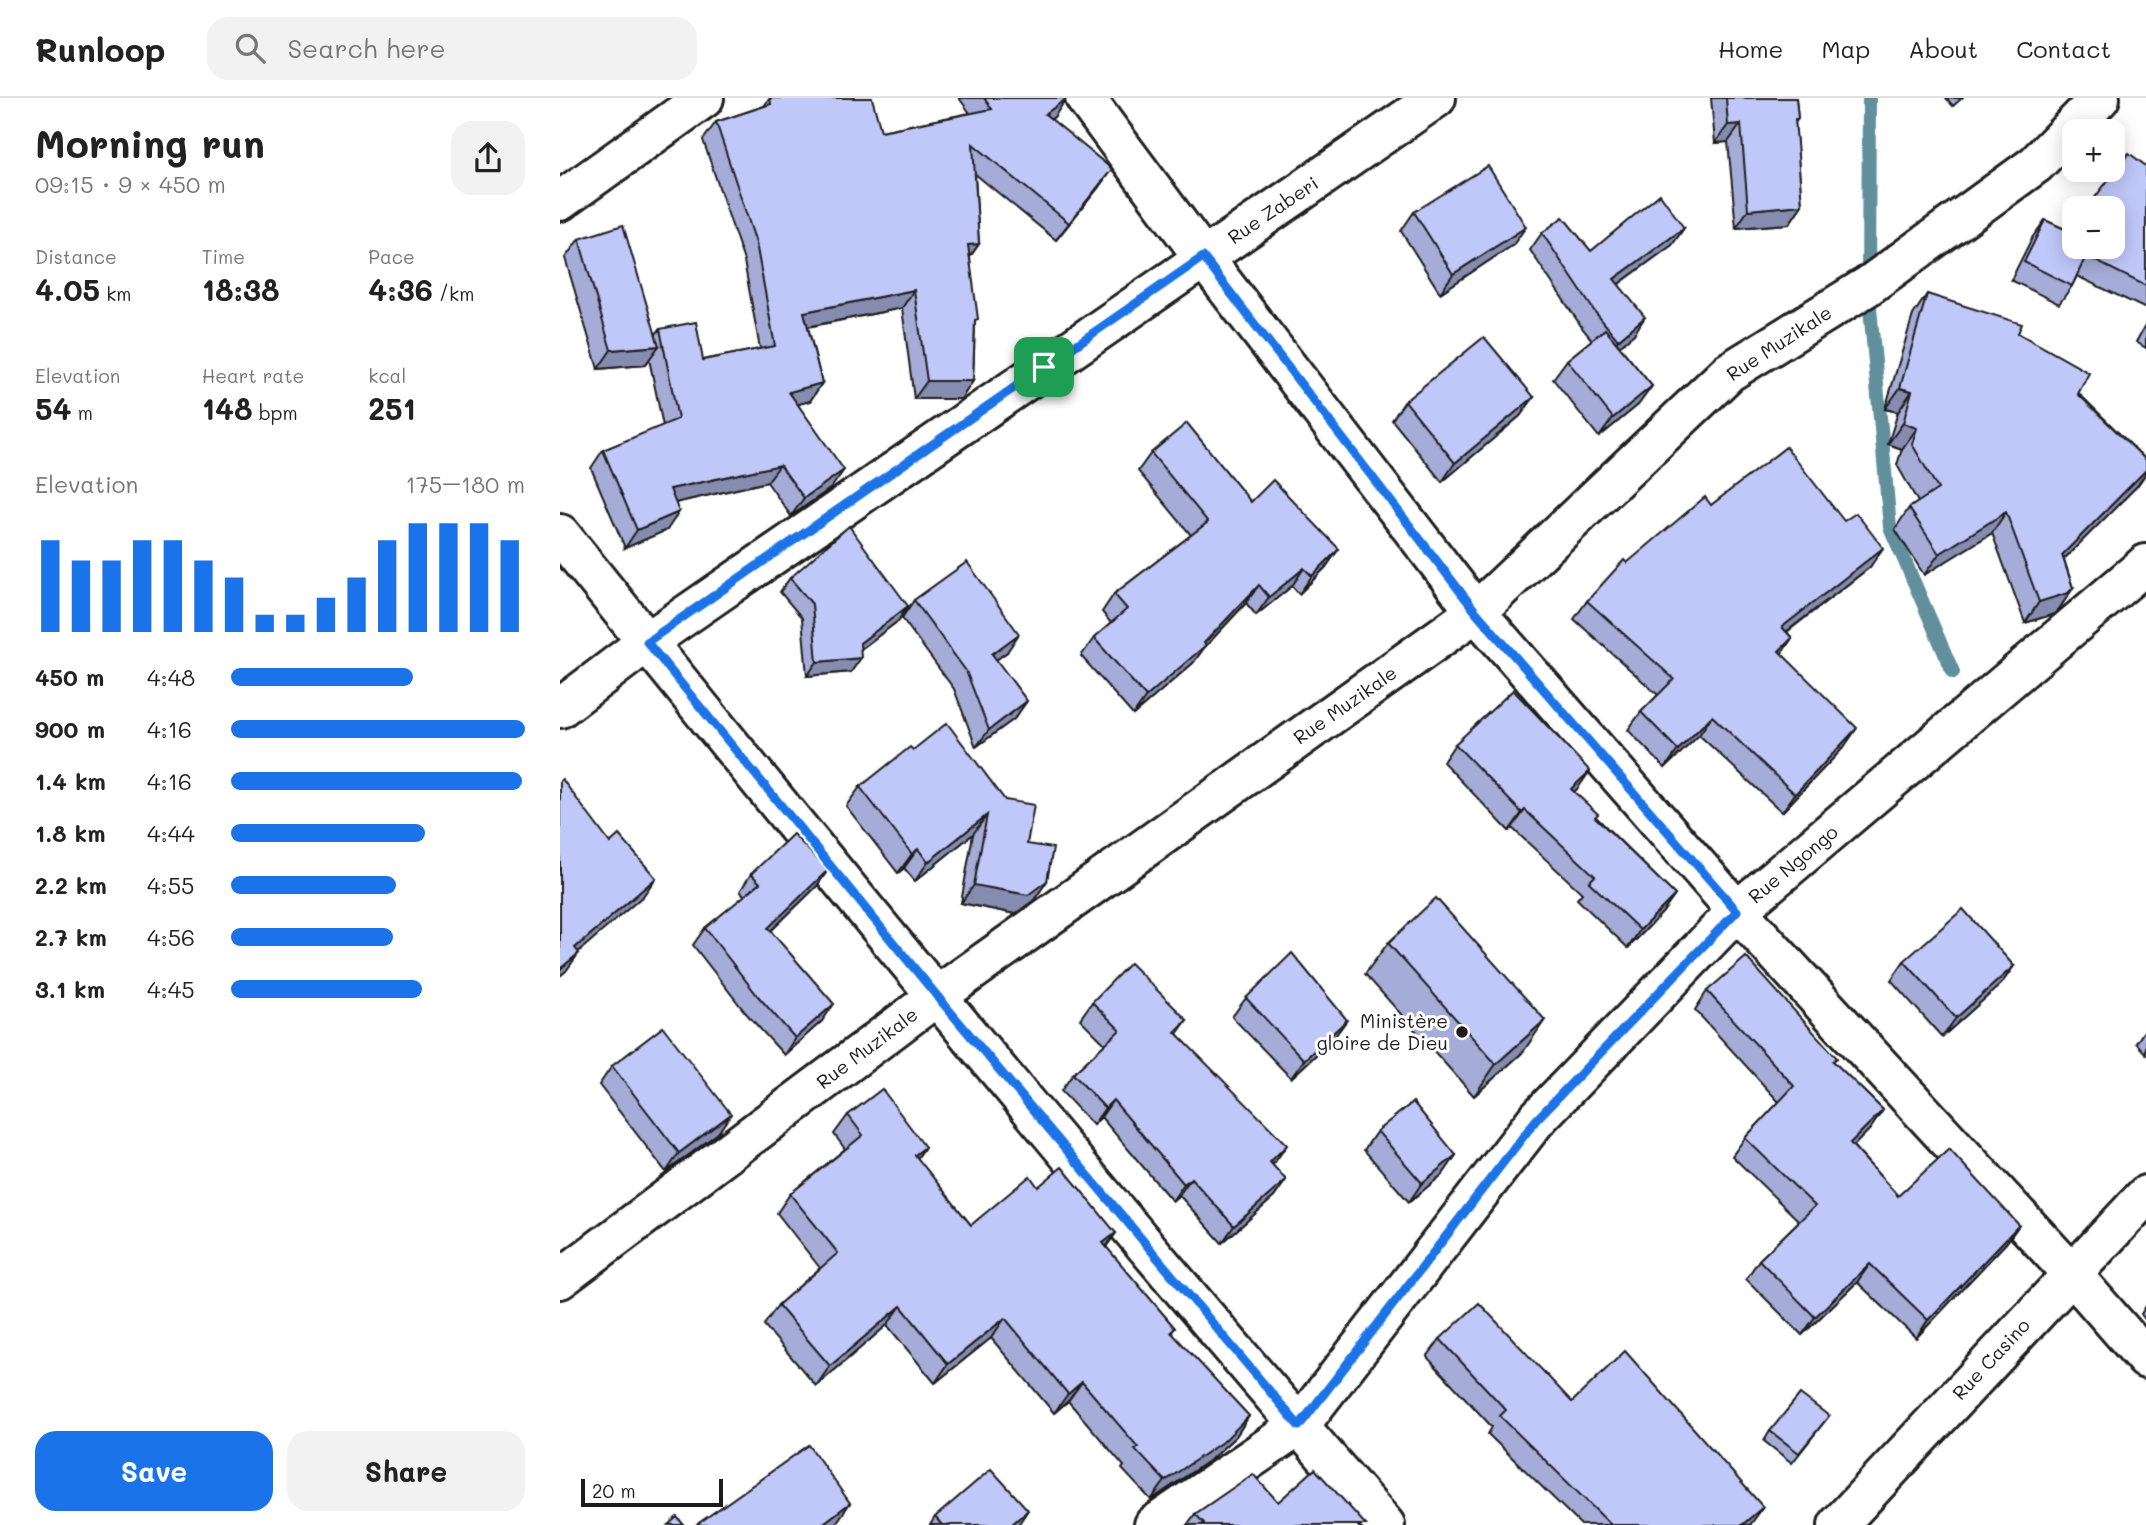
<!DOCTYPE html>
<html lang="en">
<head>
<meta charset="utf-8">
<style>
	body { margin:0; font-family:Mali,sans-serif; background:#f2f2f2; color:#222; height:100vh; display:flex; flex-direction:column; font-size:26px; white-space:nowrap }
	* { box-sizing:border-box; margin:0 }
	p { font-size:23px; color:#767676 }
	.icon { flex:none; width:38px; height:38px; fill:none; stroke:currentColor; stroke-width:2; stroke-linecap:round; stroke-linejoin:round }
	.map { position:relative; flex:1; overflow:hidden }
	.side { display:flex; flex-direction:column; background:#fff; width:560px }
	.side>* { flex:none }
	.fabs { position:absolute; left:1502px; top:21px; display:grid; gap:14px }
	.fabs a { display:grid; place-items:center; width:63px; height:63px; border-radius:14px; background:#fff; box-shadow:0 4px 18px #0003; font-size:35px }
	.scale { position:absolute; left:21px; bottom:18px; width:142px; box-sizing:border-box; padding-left:7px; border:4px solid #1c1c1c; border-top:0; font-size:19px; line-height:24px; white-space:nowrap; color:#1c1c1c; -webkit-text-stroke:5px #fff; paint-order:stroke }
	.pin { position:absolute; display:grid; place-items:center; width:60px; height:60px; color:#fff; margin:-30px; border-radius:14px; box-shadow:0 4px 10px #0006 }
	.round { display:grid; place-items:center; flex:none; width:74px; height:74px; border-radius:21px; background:#f2f2f2 }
	.head { display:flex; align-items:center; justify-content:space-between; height:119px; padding:0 35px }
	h1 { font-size:38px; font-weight:700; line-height:52px }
	.figures { display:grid; grid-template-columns:repeat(3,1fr); gap:10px; height:119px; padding:7px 35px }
	.figures div { display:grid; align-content:center }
	.figures b { font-size:30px; font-weight:700 }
	.figures small { font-size:19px; font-weight:400 }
	.figures p { font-size:19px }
	.chart { height:196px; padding:14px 35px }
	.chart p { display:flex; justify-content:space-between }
	.chart svg { width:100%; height:126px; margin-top:7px; stroke:#1a73e8; stroke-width:6 }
	.button { display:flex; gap:14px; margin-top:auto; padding:14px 35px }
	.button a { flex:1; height:80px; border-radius:21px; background:#1a73e8; color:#fff; font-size:28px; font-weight:700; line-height:80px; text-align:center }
	.button a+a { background:#f2f2f2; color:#222 }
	ul { padding:0 35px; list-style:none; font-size:23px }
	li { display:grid; grid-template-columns:112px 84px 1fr; align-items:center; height:52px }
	li i { height:18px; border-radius:9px; background:#1a73e8 }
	header { display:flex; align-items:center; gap:42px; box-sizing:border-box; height:98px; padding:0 35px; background:#fff; border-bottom:2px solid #e0e0e0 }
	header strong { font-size:33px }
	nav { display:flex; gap:38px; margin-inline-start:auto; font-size:24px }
	.search { width:490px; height:63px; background:#f2f2f2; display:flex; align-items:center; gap:18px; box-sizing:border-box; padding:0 24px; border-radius:21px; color:#767676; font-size:26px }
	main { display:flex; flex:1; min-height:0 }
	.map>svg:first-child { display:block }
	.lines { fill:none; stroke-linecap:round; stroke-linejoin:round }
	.stream { stroke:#628f9c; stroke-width:14 }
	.minor-casing { stroke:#1c1c1c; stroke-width:44 }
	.minor { stroke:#fff; stroke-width:38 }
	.wall { fill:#a5acd7; stroke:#1c1c1c; stroke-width:2 }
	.shaded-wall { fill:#868caf; stroke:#1c1c1c; stroke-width:2 }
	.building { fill:#c0c8fa; stroke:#1c1c1c; stroke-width:2 }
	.route-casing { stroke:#fff; stroke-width:14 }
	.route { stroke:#1a73e8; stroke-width:9 }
	.poi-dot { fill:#1c1c1c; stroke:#fff; stroke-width:2.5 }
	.labels { text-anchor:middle; stroke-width:6; stroke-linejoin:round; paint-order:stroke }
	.street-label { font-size:19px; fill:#1c1c1c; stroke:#fff }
	.poi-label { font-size:19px; fill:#1c1c1c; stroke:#fff; text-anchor:end }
</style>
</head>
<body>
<header>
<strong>Runloop</strong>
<div class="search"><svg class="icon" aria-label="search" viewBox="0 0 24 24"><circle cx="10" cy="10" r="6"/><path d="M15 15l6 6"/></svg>Search here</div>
<nav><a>Home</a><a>Map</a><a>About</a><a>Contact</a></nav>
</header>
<main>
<section class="side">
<div class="head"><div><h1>Morning run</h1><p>09:15 · 9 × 450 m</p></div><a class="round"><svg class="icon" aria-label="share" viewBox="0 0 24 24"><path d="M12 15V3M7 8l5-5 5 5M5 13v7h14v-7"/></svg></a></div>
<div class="figures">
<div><p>Distance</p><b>4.05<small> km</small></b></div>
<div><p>Time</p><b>18:38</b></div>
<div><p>Pace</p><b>4:36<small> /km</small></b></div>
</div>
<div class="figures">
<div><p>Elevation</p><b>54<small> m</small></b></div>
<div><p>Heart rate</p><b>148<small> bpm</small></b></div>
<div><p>kcal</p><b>251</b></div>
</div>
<div class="chart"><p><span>Elevation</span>175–180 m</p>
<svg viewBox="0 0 160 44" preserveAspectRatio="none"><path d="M5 44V12M15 44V19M25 44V19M35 44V12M45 44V12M55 44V19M65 44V25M75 44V38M85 44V38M95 44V32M105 44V25M115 44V12M125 44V6M135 44V6M145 44V6M155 44V12"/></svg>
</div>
<ul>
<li><b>450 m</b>4:48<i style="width:62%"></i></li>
<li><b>900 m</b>4:16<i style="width:100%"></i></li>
<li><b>1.4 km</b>4:16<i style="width:99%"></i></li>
<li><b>1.8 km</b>4:44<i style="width:66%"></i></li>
<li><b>2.2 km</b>4:55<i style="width:56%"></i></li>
<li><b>2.7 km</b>4:56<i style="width:55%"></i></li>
<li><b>3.1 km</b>4:45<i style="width:65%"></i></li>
</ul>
<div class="button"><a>Save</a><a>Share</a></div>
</section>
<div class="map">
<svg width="1586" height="1427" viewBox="0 0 1586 1427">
	<rect width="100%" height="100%" fill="#fff"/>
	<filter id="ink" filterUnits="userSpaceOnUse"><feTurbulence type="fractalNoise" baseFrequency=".0143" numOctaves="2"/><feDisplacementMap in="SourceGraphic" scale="14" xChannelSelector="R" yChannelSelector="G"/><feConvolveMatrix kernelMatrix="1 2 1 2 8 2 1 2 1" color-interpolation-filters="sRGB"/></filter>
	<g filter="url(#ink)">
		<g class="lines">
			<path class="stream" d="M1309,0L1308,188L1330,429L1393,574"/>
			<g class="minor-casing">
				<g id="minor">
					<path d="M525,0L643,159L916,514L1177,813L1511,1175L1586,1261"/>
					<path d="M0,103L144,0"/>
					<path d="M0,436C269,771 543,1103 825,1427"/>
					<path d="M0,610L87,544L876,0"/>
					<path d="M0,1181L377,898L916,514L1169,274L1308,188L1476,66L1540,0"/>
					<path d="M594,1427L739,1328L976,1022L1177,813L1586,466"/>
					<path d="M1278,1427L1586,1097"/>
				</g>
			</g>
			<use href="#minor" class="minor"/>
		</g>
		<g class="wall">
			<path d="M210,0L321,33L410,15L399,0H506L494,19L491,21L539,89L496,142L415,76L419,146L410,159L415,226L413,283L401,301H354L342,210L248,229L262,285L250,303L238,306L271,390L231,418L207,384L115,405L107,432L65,450L31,370L43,352L103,328L89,261L85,267L38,271L5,160L19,141L95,237L100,231L143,262L200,251L184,163L143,42L156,24L204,8Z"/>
			<path d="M1151,0H1236L1238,21L1235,25L1242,107L1229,126L1176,130L1168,44L1155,45Z"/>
			<path d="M1386,0H1402L1393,8Z"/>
			<path d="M1586,68V208L1584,210L1517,178L1512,188L1499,206L1451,182L1472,140L1485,122L1509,133Z"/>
			<path d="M854,114L953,147L880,195L841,133Z"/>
			<path d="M1124,130L1112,147L1059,186L1074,236L1059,248L1092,288L1078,307L1039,339L993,281L1007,262L1032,242L1023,231L970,152L982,135L1031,153Z"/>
			<path d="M1367,196L1458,235L1586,362V375L1577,388L1504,461L1513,490L1499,511L1494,516L1465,525L1432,435L1364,477L1335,431L1349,410L1358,404L1337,367L1342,351L1328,346L1338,314L1325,311L1353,217Z"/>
			<path d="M1586,226V250L1576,244Z"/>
			<path d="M974,299L960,318L882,384L832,322L845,303Z"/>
			<path d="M591,355L691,404L766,469L739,496L732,488L696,517L686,505L644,550L633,565L573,617L521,558L534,540L551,525L542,514L554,496L631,437L578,373Z"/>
			<path d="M1151,407L1310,469L1227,534L1232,540L1221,556L1284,649L1222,714L1139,637L1105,670L1068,632L1081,614L1098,597L1014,521L1027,503L1067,465Z"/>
			<path d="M230,480L348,508L338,523L301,551L291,574L247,578L242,520L220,494Z"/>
			<path d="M354,502L447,554L436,562L467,603L454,621L416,649L394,591L342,520Z"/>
			<path d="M895,646L1018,690L1014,694L1036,719L1115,797L1102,815L1068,850L1017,801L1022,795L952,730L949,733L883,664Z"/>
			<path d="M353,652L467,746L487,783L474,802L455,816L401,805L413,736L355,783L344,770L338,775L286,708L300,689Z"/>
			<path d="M268,772L256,789L211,833L262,923L224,957L185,914L133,847L145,830L185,798L180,793L191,776Z"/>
			<path d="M828,845L963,954L914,998L805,876Z"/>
			<path d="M1344,863L1454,868L1441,886L1382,939L1331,882Z"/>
			<path d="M1147,893L1274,964L1323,1012L1310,1031L1293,1048L1338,1098L1459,1127L1446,1145L1356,1240L1297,1184L1242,1237L1186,1181L1199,1162L1239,1123L1172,1058L1185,1040L1219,1004L1135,912Z"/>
			<path d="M686,900L773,941L731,980L672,919Z"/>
			<path d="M532,904L627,922L617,936L715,1064L712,1067L726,1082L714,1099L662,1145L619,1097L612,1103L541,1019L533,1027L501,993L513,976L545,946L520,921Z"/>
			<path d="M1586,930V956L1576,945Z"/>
			<path d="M52,968L158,1035L106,1074L39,987Z"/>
			<path d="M288,1017L365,1049L357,1060L411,1127L478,1089L556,1135L546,1149L615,1230L611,1235L689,1318L676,1338L651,1361L591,1402L562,1371L564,1368L508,1303L494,1315L431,1240L375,1285L327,1227L256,1288L204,1227L218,1207L260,1170L217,1115L230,1096L285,1051L274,1036Z"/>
			<path d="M817,1033L896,1057L883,1076L849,1104L804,1052Z"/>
			<path d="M1586,1208V1223L1581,1216Z"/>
			<path d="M880,1241L1012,1304L1203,1409L1190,1427H1021L928,1336L932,1329L867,1259Z"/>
			<path d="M1269,1318L1232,1365L1204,1343L1210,1333Z"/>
			<path d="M718,1404L806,1427H627L635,1416Z"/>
			<path d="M375,1419L458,1427H370Z"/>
		</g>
		<g class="shaded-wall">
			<path d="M506,1L494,19L472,34L485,16Z"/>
			<path d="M1181,26L1168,44L1155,45L1168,27Z"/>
			<path d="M552,71L539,89L496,142L509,125Z"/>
			<path d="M1242,107L1229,126L1176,130L1188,112Z"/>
			<path d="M966,129L953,147L880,195L893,176Z"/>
			<path d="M1124,130L1112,147L1042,198L1054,181Z"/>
			<path d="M419,146L406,164L408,147Z"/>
			<path d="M354,192L342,210L231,232L244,214Z"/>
			<path d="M1085,219L1074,236L1046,259L1058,242Z"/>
			<path d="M99,248L85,267L38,271L51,252Z"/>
			<path d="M367,283H413L401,301H354Z"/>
			<path d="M262,285L250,303L217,312L229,294Z"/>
			<path d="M1092,288L1078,307L1039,339L1053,320Z"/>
			<path d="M1340,290L1352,293L1338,314L1325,311Z"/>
			<path d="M974,299L960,318L882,384L895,365Z"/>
			<path d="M1343,325L1357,330L1342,351L1328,346Z"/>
			<path d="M220,367L207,384L97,409L110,391Z"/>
			<path d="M284,372L271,390L231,418L244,400Z"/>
			<path d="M1586,372V375L1577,388L1487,478L1502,457Z"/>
			<path d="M119,414L107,432L65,450L77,432Z"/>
			<path d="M1446,414L1432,435L1364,477L1379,456Z"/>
			<path d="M1323,450L1310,469L1209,547L1222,529Z"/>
			<path d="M779,451L766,469L739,496L752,478Z"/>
			<path d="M744,470L732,488L696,517L709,499Z"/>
			<path d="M699,487L686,505L644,550L633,565L573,617L586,599L644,545Z"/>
			<path d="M1513,490L1499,511L1494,516L1465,525L1479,504Z"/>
			<path d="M348,508L338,523L290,559L300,545Z"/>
			<path d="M459,536L447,554L419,574L432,556Z"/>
			<path d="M1232,540L1220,558L1219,553Z"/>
			<path d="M301,560L291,574L247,578L257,564Z"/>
			<path d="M467,603L454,621L416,649L429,632Z"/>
			<path d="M1152,618L1139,637L1105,670L1118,652Z"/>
			<path d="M1297,630L1284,649L1222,714L1235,696Z"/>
			<path d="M1030,673L1018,690L999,709L1011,691Z"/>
			<path d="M965,712L952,730L949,733L962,715Z"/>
			<path d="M427,717L413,736L355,783L368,764Z"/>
			<path d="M358,751L344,770L338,775L352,756Z"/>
			<path d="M268,772L256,789L196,847L208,830Z"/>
			<path d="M96,780L83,798L2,868L15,850Z"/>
			<path d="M487,783L474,802L455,816L401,805L414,787Z"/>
			<path d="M1115,797L1102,815L1068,850L1080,832Z"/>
			<path d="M19,855L6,873L0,878V871Z"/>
			<path d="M1454,868L1441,886L1382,939L1396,920Z"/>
			<path d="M274,906L262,923L224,957L235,940Z"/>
			<path d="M787,922L773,941L731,980L744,962Z"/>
			<path d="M985,922L963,954L914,998L936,966Z"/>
			<path d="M553,1002L541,1019L533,1027L545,1010Z"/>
			<path d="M1323,1012L1310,1031L1278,1064L1290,1045Z"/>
			<path d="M171,1016L158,1035L106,1074L119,1055Z"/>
			<path d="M727,1047L715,1064L698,1081L710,1064Z"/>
			<path d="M365,1049L352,1068L355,1057Z"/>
			<path d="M896,1057L883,1076L849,1104L862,1085Z"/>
			<path d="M631,1080L619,1097L612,1103L624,1086Z"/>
			<path d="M726,1082L714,1099L662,1145L674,1128Z"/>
			<path d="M1459,1127L1446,1145L1356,1240L1368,1222Z"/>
			<path d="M556,1135L542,1154L543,1145Z"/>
			<path d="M1310,1166L1297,1184L1242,1237L1255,1219Z"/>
			<path d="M341,1208L327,1227L256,1288L270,1268Z"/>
			<path d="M445,1220L431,1240L375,1285L388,1266Z"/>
			<path d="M522,1284L508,1303L494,1315L508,1296Z"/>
			<path d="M689,1318L676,1338L651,1361L591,1402L605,1383Z"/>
			<path d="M290,1405L277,1424L274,1427H261Z"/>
			<path d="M1203,1409L1190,1427H1182Z"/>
			<path d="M468,1412L458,1427H451Z"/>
		</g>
		<g class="building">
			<path d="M210,0H312L321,33L432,11L424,0H506V1L485,16L552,71L509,125L413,46L419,146L408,147L418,221L415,222L413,283H367L354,192L244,214L262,285L229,294L284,372L244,400L220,367L110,391L119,414L77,432L43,352L118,321L100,231L136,224L143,262L215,248L196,145L156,24L211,6Z"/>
			<path d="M1166,0H1236L1238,21H1235L1242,107L1188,112L1181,26L1168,27Z"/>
			<path d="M1569,55L1586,68V188L1526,158L1512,188L1464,164L1485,122L1509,133L1514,128V149H1552V110H1527Z"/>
			<path d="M928,68L966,129L893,176L854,114Z"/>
			<path d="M1100,96L1124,130L1054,181L1085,219L1058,242L1035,214L982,135L1003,119L1031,153Z"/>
			<path d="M63,127L99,248L51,252L19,141Z"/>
			<path d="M1367,196L1462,226L1458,235L1529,275L1518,296L1586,362V372L1502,457L1513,490L1508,495L1479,504L1446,414L1379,456L1349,410L1378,391L1352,346L1357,330L1343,325L1352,293L1340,290Z"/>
			<path d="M1045,231L1092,288L1053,320L1007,262Z"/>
			<path d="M924,239L974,299L895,365L845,303Z"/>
			<path d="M627,325L691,404L713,382L779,451L752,478L744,470L709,499L699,487L644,545L646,547L586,599L534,540L567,511L554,496L648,424L591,355Z"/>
			<path d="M1226,349L1284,423L1296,415L1323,450L1222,529L1232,540L1219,553L1297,630L1235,696L1152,618L1118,652L1081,614L1114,581L1027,503L1064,462L1067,465L1145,399L1151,407Z"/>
			<path d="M289,428L348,508L300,545L301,560L257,564L252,506L230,480Z"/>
			<path d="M407,464L459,536L432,556L467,603L429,632L406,573L354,502Z"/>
			<path d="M953,592L1030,673L1011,691L1038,716L1035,719L1115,797L1080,832L1029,784L1035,778L965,712L962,715L895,646Z"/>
			<path d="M387,625L445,702L474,707L467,746L493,750L487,783L468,797L414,787L427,717L368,764L358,751L352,756L300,689L350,649L353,652Z"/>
			<path d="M2,681L50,745L59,737L96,780L15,850L19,855L0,871V683Z"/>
			<path d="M233,736L268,772L208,830L274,906L235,940L197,897L145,830L200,785L191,776Z"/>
			<path d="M876,800L985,922L936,966L828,845Z"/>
			<path d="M1403,811L1454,868L1396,920L1344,863Z"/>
			<path d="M732,855L787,922L744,962L686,900Z"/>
			<path d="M1186,859L1277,960L1273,963L1323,1012L1290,1045L1338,1098L1389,1051L1459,1127L1368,1222L1310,1166L1255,1219L1199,1162L1255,1108L1185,1040L1234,988L1147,893Z"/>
			<path d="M570,865L627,922L615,934L727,1047L710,1064L726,1082L674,1128L631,1080L624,1086L553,1002L545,1010L513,976L560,932L532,904Z"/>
			<path d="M103,929L171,1016L119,1055L52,968Z"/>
			<path d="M322,991L365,1049L355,1057L411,1127L470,1078L478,1089L502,1069L556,1135L543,1145L615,1230L611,1234L689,1318L665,1342L605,1383L575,1351L578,1349L522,1284L508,1296L445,1220L388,1266L341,1208L270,1268L218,1207L278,1155L230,1096L303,1037L288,1017Z"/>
			<path d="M853,1004L896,1057L862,1085L817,1033Z"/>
			<path d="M919,1205L1012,1304L1065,1253L1203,1409L1182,1427H1051L940,1318L946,1312L880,1241Z"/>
			<path d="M1240,1296L1269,1318L1239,1355L1210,1333Z"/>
			<path d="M249,1347L290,1405L261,1427H136Z"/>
			<path d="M431,1371L468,1412L451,1427H382L375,1419Z"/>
			<path d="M755,1371L806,1427H642L644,1425L635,1416L693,1376L718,1404Z"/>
			<path d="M117,1419L124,1427H108Z"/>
		</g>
	</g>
	<g class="lines" filter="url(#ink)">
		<g class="route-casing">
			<path id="route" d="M643,159L916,514L1177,813L976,1022L739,1328L377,898L87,544Z"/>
		</g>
		<use href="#route" class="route"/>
	</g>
	<circle class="poi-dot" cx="902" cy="934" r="7"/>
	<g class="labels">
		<g class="street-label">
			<text transform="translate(713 112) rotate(-34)" y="7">Rue Zaberi</text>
			<text transform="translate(1219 245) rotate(-33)" y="7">Rue Muzikale</text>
			<text transform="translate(785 607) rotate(-35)" y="7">Rue Muzikale</text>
			<text transform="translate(1233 766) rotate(-40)" y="7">Rue Ngongo</text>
			<text transform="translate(307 950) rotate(-37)" y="7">Rue Muzikale</text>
			<text transform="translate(1431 1261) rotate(-47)" y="7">Rue Casino</text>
		</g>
		<g class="poi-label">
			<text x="888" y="930">Ministère<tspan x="888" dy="22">gloire de Dieu</tspan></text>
		</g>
	</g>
</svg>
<div class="fabs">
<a>+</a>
<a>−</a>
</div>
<div class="scale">20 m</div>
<div class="pin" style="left:484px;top:269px;background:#1e9e55"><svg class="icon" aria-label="arrive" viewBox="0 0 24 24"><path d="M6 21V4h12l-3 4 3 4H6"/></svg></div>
</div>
</main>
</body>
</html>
